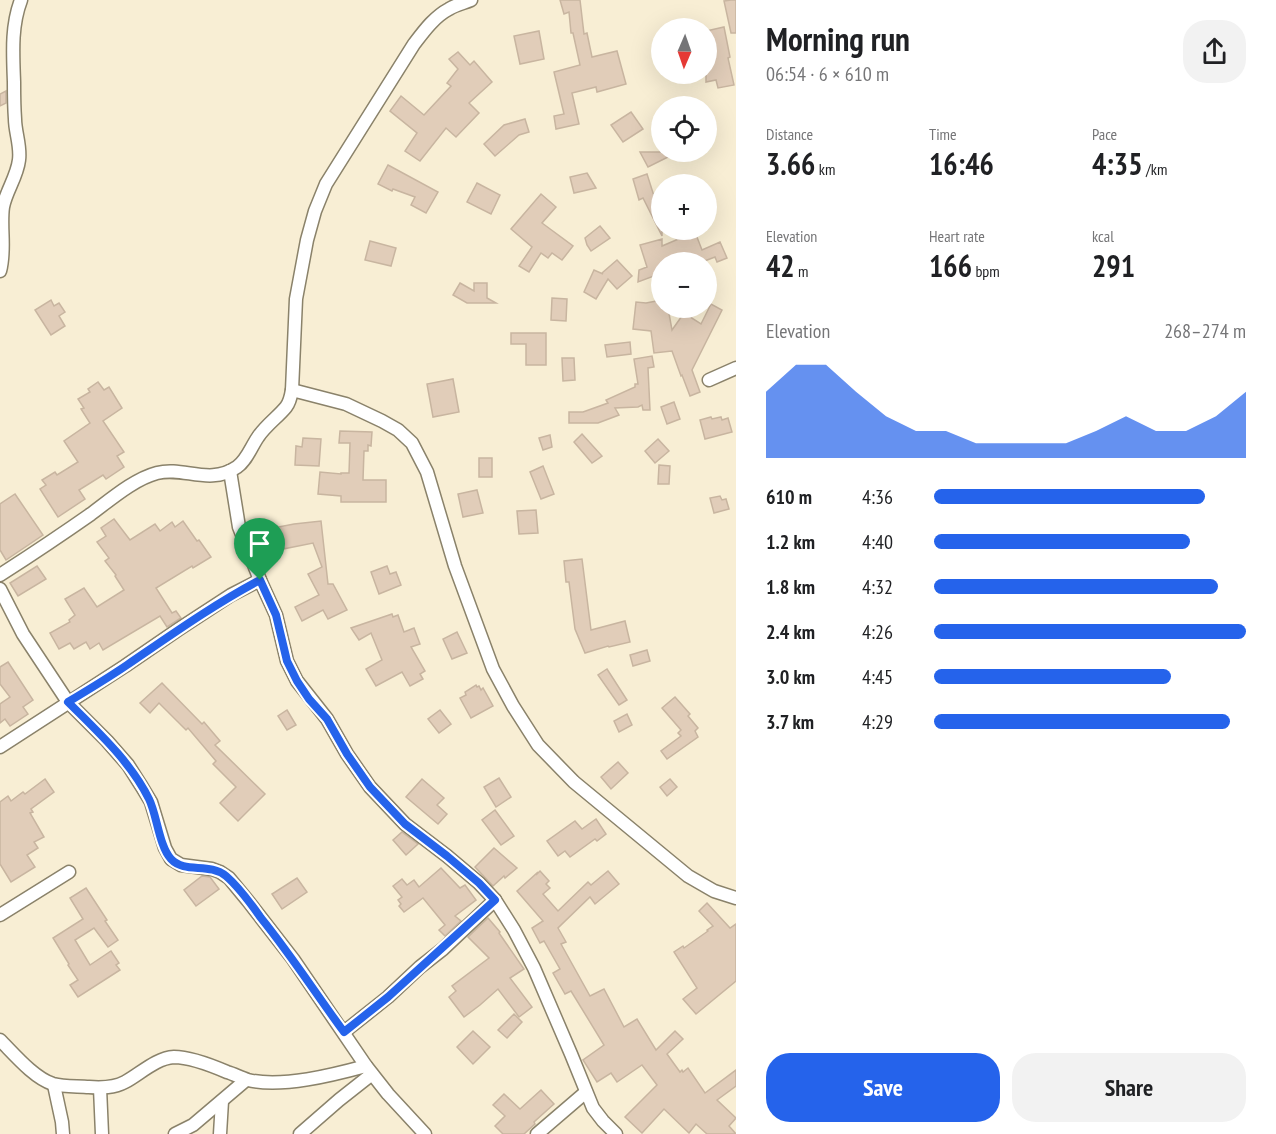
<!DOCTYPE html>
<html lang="en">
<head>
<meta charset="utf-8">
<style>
	body { margin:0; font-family:"PT Sans Narrow",sans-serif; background:#f2f2f2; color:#202124; height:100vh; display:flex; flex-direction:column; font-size:22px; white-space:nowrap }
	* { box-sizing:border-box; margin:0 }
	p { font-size:20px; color:#757577 }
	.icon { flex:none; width:33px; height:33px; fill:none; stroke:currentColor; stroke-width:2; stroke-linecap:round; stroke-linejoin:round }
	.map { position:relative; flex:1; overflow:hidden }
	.side { display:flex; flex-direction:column; background:#fff; width:540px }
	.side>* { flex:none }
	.needle { width:39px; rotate:182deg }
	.buttons { position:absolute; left:651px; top:18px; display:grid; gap:12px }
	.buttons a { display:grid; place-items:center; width:66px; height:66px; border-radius:50%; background:#fff; box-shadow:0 6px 24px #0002; font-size:30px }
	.pin { position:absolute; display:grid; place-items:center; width:51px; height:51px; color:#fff; margin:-62px -26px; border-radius:50% 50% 50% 0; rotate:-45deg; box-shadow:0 0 6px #0007 }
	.pin .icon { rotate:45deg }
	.round { display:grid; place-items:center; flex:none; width:63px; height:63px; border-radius:24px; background:#f2f2f2 }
	.head { display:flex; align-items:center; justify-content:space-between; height:102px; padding:0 30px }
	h1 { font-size:33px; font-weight:600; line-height:45px }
	.metrics { display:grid; grid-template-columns:repeat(3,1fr); gap:9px; height:102px; padding:6px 30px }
	.metrics div { display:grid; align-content:center }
	.metrics b { font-size:30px; font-weight:600 }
	.metrics small { font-size:16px; font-weight:400 }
	.metrics p { font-size:16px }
	.chart { height:168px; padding:12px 30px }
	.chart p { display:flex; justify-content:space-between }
	.chart svg { width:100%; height:108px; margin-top:6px; fill:#2563eb; opacity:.7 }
	.action { display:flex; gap:12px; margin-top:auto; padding:12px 30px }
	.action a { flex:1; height:69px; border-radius:24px; background:#2563eb; color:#fff; font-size:24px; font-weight:600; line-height:69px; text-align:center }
	.action a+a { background:#f2f2f2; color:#202124 }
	ul { padding:0 30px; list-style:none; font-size:20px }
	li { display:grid; grid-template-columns:96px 72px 1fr; align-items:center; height:45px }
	li i { height:15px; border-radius:8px; background:#2563eb }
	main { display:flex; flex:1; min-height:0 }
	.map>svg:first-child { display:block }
	.building { fill:#e1cdb9; stroke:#c8b5a0; stroke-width:1.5 }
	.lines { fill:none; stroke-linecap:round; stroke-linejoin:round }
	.street-casing { stroke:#8a826a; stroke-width:15 }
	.street { stroke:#fff; stroke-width:12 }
	.route-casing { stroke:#fff; stroke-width:12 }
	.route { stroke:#2563eb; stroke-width:8 }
</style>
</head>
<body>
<main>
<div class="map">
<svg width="736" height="1134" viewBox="0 0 736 1134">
	<rect width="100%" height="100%" fill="#f8eed4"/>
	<g class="building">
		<path d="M560,0H580L584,34L587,33L592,57L617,51L626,84L597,92L596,87L572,93L579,124L556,129L554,116L564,114L554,72L580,65L573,33H571L569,12L564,14Z"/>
		<path d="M731,0H736V33H731L724,1Z"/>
		<path d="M724,27L730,57L728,58L734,85L718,88L716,80L706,82V31Z"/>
		<path d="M539,31L544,59L520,64L514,36Z"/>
		<path d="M458,52L470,65L474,61L492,82L469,103L479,113L456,137L446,128L420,161L405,151L417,133L390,111L401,96L424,115L451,86L447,83L458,69L449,59Z"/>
		<path d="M6,91V103L0,106V94Z"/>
		<path d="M631,112L643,129L623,142L611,125Z"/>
		<path d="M525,119L529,132L519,135L495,156L484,144L504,125Z"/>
		<path d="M640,152H678L648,167Z"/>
		<path d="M388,165L438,192L426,213L411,205L415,197L393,189L392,191L378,184Z"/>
		<path d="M587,173L596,188L574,193L570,177Z"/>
		<path d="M647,174L654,196L662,193V236L643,198L639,200L633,179Z"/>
		<path d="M477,183L500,195L491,214L467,202Z"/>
		<path d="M541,194L556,207L542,223L573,246L562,260L552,253L548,258L541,253L529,272L519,266L532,247L511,229Z"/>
		<path d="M600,226L610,238L591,251L587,245L585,238Z"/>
		<path d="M695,232L702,250L720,242L727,258L717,262L715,257L702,262H662V273L638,282L639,270L647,267L640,245L662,239V246Z"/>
		<path d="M370,241L396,248L391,266L365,260Z"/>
		<path d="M617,260L632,276L617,289L608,279L596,299L584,292L594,270L603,274L602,273Z"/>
		<path d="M460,283L474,291V283H487V298L496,303H467L453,295Z"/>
		<path d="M552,298L567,299L566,321L551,320Z"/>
		<path d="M51,300L54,306L59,303L65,312L59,316L65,326L51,335L35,310Z"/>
		<path d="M662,300V308H668L672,330L684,313L701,324L711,304L722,310L692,370L700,392L690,396L682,375L681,376L672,351L654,353L651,331L633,329L636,302L646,303Z"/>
		<path d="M511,333H546V365H526V344H511Z"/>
		<path d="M630,342L631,354L607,357L605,345Z"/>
		<path d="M652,356L654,367L648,368L650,410H643L642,405L638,407L615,408L619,415L598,423H569V412H583L608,403L606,400L635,387V384H638L634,359Z"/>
		<path d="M562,358H574L575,380L563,381Z"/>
		<path d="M453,379L459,412L433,417L427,384Z"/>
		<path d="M98,382L104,390L109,387L122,408L103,421L124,452L117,456L124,467L106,479L103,475L79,490L85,499L58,517L40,489L46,485L42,480L55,472L57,475L78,462L64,441L90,423L81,409L84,408L78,399L90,392L88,389Z"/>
		<path d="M674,402L680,419L667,424L661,407Z"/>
		<path d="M711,417L712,419L721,417L722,420L728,418L732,432L705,439L700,420Z"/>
		<path d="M340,431L372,432L371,446L368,445V451H364L363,480H386V502H341V496L318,494L320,472L341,474V473H349L350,443H339Z"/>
		<path d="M582,434L602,456L592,463L574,442Z"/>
		<path d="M550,435L552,447L543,450L539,438Z"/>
		<path d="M303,438L321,439L319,466L295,465L296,446L302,447Z"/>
		<path d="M658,439L669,451L655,463L645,451Z"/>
		<rect x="479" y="458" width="13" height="19"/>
		<path d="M659,465L670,466L669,484H658Z"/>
		<path d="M543,466L554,494L541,499L530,472Z"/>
		<path d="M477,490L483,513L463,517L458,494Z"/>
		<path d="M15,494L43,535L6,560L0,550V504Z"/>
		<path d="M720,496L722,500L726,499L729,509L714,513L710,498Z"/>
		<path d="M536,510L538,533L519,534L517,511Z"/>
		<path d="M114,519L130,540L155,524L160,531L172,522L175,527L183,521L197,541L199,540L211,557L193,568L192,566L156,588L172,613L176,611L181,618L167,627L160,616L103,650L99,643L90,649L86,642L74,649L70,643L59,649L50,633L70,622L69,620L75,615L65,599L84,588L97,607L124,590L115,576L116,575L105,561L109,558L97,542L106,536L101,528Z"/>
		<path d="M321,521L328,584H333L347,610L328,619L323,610L302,621L295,607L319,595L308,574L322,567L313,543L278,550L273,528L294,524Z"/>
		<path d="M582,559L591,630L625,621L630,642L609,647L608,646L585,653L575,629L569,582H566L564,561Z"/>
		<path d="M37,566L46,579L18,596L10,583Z"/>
		<path d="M387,566L390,574L396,572L401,585L379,594L371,572Z"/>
		<path d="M392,614L393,617L398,615L404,632L414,628L420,644L411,647L425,671L420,674L423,679L410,686L402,672L376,686L366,669L382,660L371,633L359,640L351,628Z"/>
		<path d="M457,632L467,653L452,659L443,639Z"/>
		<path d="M647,650L650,661L633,666L630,655Z"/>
		<path d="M8,662L33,700L23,707L28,714L10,726L5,719L0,723V704L10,697L0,684V667Z"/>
		<path d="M607,669L627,700L619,705L598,675Z"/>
		<path d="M162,683L202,724L204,722L220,741L215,745L265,794L238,821L220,803L236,787L213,764L216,761L188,728L186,730L159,703L150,713L140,703Z"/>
		<path d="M476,685L477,687L479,686L481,690L483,688L493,706L471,718L460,698L466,695L465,692Z"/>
		<path d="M675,697L690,714L688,716L698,728L695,731L698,737L667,759L661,751L681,736L678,733L681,730L662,708Z"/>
		<path d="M287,710L296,725L287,730L278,716Z"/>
		<path d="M440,710L451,724L439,733L428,719Z"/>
		<path d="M627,714L632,725L619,732L614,721Z"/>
		<path d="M618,762L628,773L611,789L601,777Z"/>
		<path d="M499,778L511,797L496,807L484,787Z"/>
		<path d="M45,779L54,792L31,809L33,812L30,813L44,837L34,842L38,848L27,855L35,867L11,882L0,864V802L8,796L11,801L23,792L25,794Z"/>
		<path d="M422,779L444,798L437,805L447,814L438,824L406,797Z"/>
		<path d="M670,779L677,787L667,796L660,787Z"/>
		<path d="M495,810L514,836L501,845L482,820Z"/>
		<path d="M596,819L606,834L597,841L595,839L570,857L565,851L558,856L547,841L575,821L582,829Z"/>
		<path d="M402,832L418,844L406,855L393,840Z"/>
		<path d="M494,848L517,868L505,878L504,876L493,886L475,867Z"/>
		<path d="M441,868L460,888L465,885L476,900L455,916L461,921L445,936L439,930L445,925L423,898L404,912L399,906L401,904L398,900L402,897L393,886L402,879L407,885L414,880L419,887Z"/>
		<path d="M540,871L549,881L546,884L550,888L543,894L558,911L588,882L591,885L608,871L619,884L595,904L590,897L558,928L566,942L561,944L590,996L604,989L624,1027L637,1019L656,1050L675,1031L683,1039L667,1054L680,1072L682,1070L683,1072L688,1068L705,1093L736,1070V1086L717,1100L736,1118L729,1126L736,1134H707L696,1124L689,1133L664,1109L642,1133L625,1117L657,1085L642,1065L617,1082L611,1073L597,1082L583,1060L604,1045L571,991L565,994L553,973L560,969L544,941L540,943L532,928L543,921L517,891L537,873V874Z"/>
		<path d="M202,876L210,877L219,889L196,906L184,890Z"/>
		<path d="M297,878L307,892L282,909L272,894Z"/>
		<path d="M86,888L107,920L105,921L118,940L108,947L94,928L75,940L90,965L111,951L119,963L116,965L120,970L78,997L70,985L78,980L68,965L69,964L53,938L83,919L70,898Z"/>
		<path d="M707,903L730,928L736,924V981L696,1014L683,999L697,988L674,952L683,946L684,948L708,931L707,930L713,926L699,911Z"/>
		<path d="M488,918L500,932L499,933L524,969L510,978L532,1007L519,1017L498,989L480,1005L464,1017L449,997L456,991L452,986L489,958L468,937Z"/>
		<path d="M514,1014L522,1022L507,1038L498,1030Z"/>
		<path d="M473,1031L490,1047L473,1064L457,1047Z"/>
		<path d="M541,1090L554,1104L534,1122L535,1124L524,1134H503L495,1126L505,1116L493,1105L504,1094L520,1109Z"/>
	</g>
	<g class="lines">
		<g class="street-casing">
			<g id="street">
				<path d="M0,271C6,249 0,228 3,207C6,191 17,177 19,160C21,146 15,132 15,119C14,106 14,94 14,82C13,54 11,26 21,0"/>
				<path d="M709,380L736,368"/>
				<path d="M292,390L346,404L382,421L398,430L412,443L427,472L455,566L493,669L513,706L538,745L574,782L688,876L714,891L736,898"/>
				<path d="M230,471L239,527L260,580L276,615L287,661L297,681L327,719L347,754L370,787L405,824L447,856L479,883L495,900L514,930L534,968L571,1054L593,1108L603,1121L616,1134"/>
				<path d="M0,575C31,555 61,535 91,514C110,500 134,479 157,473C184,466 209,486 237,467C247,460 251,447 258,437C266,425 278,417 286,407C290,402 291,396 292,390L296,299L307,240L315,211L326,184L414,44C424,31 434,17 449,9C455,5 464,3 471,0"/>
				<path d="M0,589L23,634L68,702L107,741L128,765L142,787L151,802L165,848L171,859L181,865L212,869L220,872L229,878L248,901L293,959L366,1066L388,1094L425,1134"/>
				<path d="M0,747L125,666L179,629L231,595L260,580"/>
				<path d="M0,915L69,872"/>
				<path d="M344,1032L388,997L420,967L443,949L495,900"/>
				<path d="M0,1040C14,1054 34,1078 53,1084C64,1087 78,1086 89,1087C102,1088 114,1088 125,1082C140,1074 156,1058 174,1057C189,1057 213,1066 227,1072C234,1074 241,1078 248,1080C282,1088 333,1075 366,1066"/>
				<path d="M54,1085L62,1122L63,1134"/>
				<path d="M100,1088L102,1134"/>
				<path d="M175,1134L193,1125L246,1080"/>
				<path d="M220,1134L222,1101"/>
				<path d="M300,1134L339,1100L372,1074"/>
				<path d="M537,1134L586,1092"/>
			</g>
		</g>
		<use href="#street" class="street"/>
	</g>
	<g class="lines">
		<g class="route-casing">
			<path id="route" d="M260,580L276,615L287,661L297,681L309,699L327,719L347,754L370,787L405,824L447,856L479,883L495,900L388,997L344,1032C316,994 291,955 261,918C251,904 240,888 226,876C209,862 185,874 171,859C159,846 157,815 149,799C130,761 98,732 68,702C88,690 108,678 127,665C171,635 213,605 260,580Z"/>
		</g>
		<use href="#route" class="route"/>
	</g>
</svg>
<div class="buttons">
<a><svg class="needle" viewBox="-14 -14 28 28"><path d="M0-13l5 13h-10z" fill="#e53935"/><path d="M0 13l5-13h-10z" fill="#757577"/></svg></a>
<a><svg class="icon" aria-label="locate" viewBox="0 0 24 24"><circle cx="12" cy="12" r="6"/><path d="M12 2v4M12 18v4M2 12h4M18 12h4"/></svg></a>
<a>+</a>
<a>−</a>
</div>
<div class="pin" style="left:260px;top:580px;background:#1e9e55"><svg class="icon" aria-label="arrive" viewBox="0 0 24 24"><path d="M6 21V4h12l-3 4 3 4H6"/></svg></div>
</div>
<section class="side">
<div class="head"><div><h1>Morning run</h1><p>06:54 · 6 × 610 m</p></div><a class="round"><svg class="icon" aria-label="share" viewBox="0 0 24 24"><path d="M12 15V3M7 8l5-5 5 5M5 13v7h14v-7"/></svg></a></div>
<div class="metrics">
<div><p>Distance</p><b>3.66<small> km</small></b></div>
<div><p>Time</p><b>16:46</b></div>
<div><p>Pace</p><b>4:35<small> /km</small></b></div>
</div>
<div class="metrics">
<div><p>Elevation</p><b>42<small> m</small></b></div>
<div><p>Heart rate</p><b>166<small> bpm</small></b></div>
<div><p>kcal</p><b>291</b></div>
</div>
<div class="chart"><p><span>Elevation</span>268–274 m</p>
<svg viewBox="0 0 160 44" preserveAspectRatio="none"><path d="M0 44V17L10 6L20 6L30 17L40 27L50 33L60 33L70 38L80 38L90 38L100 38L110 33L120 27L130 33L140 33L150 27L160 17V44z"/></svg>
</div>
<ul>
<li><b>610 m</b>4:36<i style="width:87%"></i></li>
<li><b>1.2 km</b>4:40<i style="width:82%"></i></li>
<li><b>1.8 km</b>4:32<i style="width:91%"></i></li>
<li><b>2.4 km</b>4:26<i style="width:100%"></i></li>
<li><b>3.0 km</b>4:45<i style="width:76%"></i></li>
<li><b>3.7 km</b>4:29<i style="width:95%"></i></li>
</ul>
<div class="action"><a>Save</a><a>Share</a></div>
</section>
</main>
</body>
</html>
